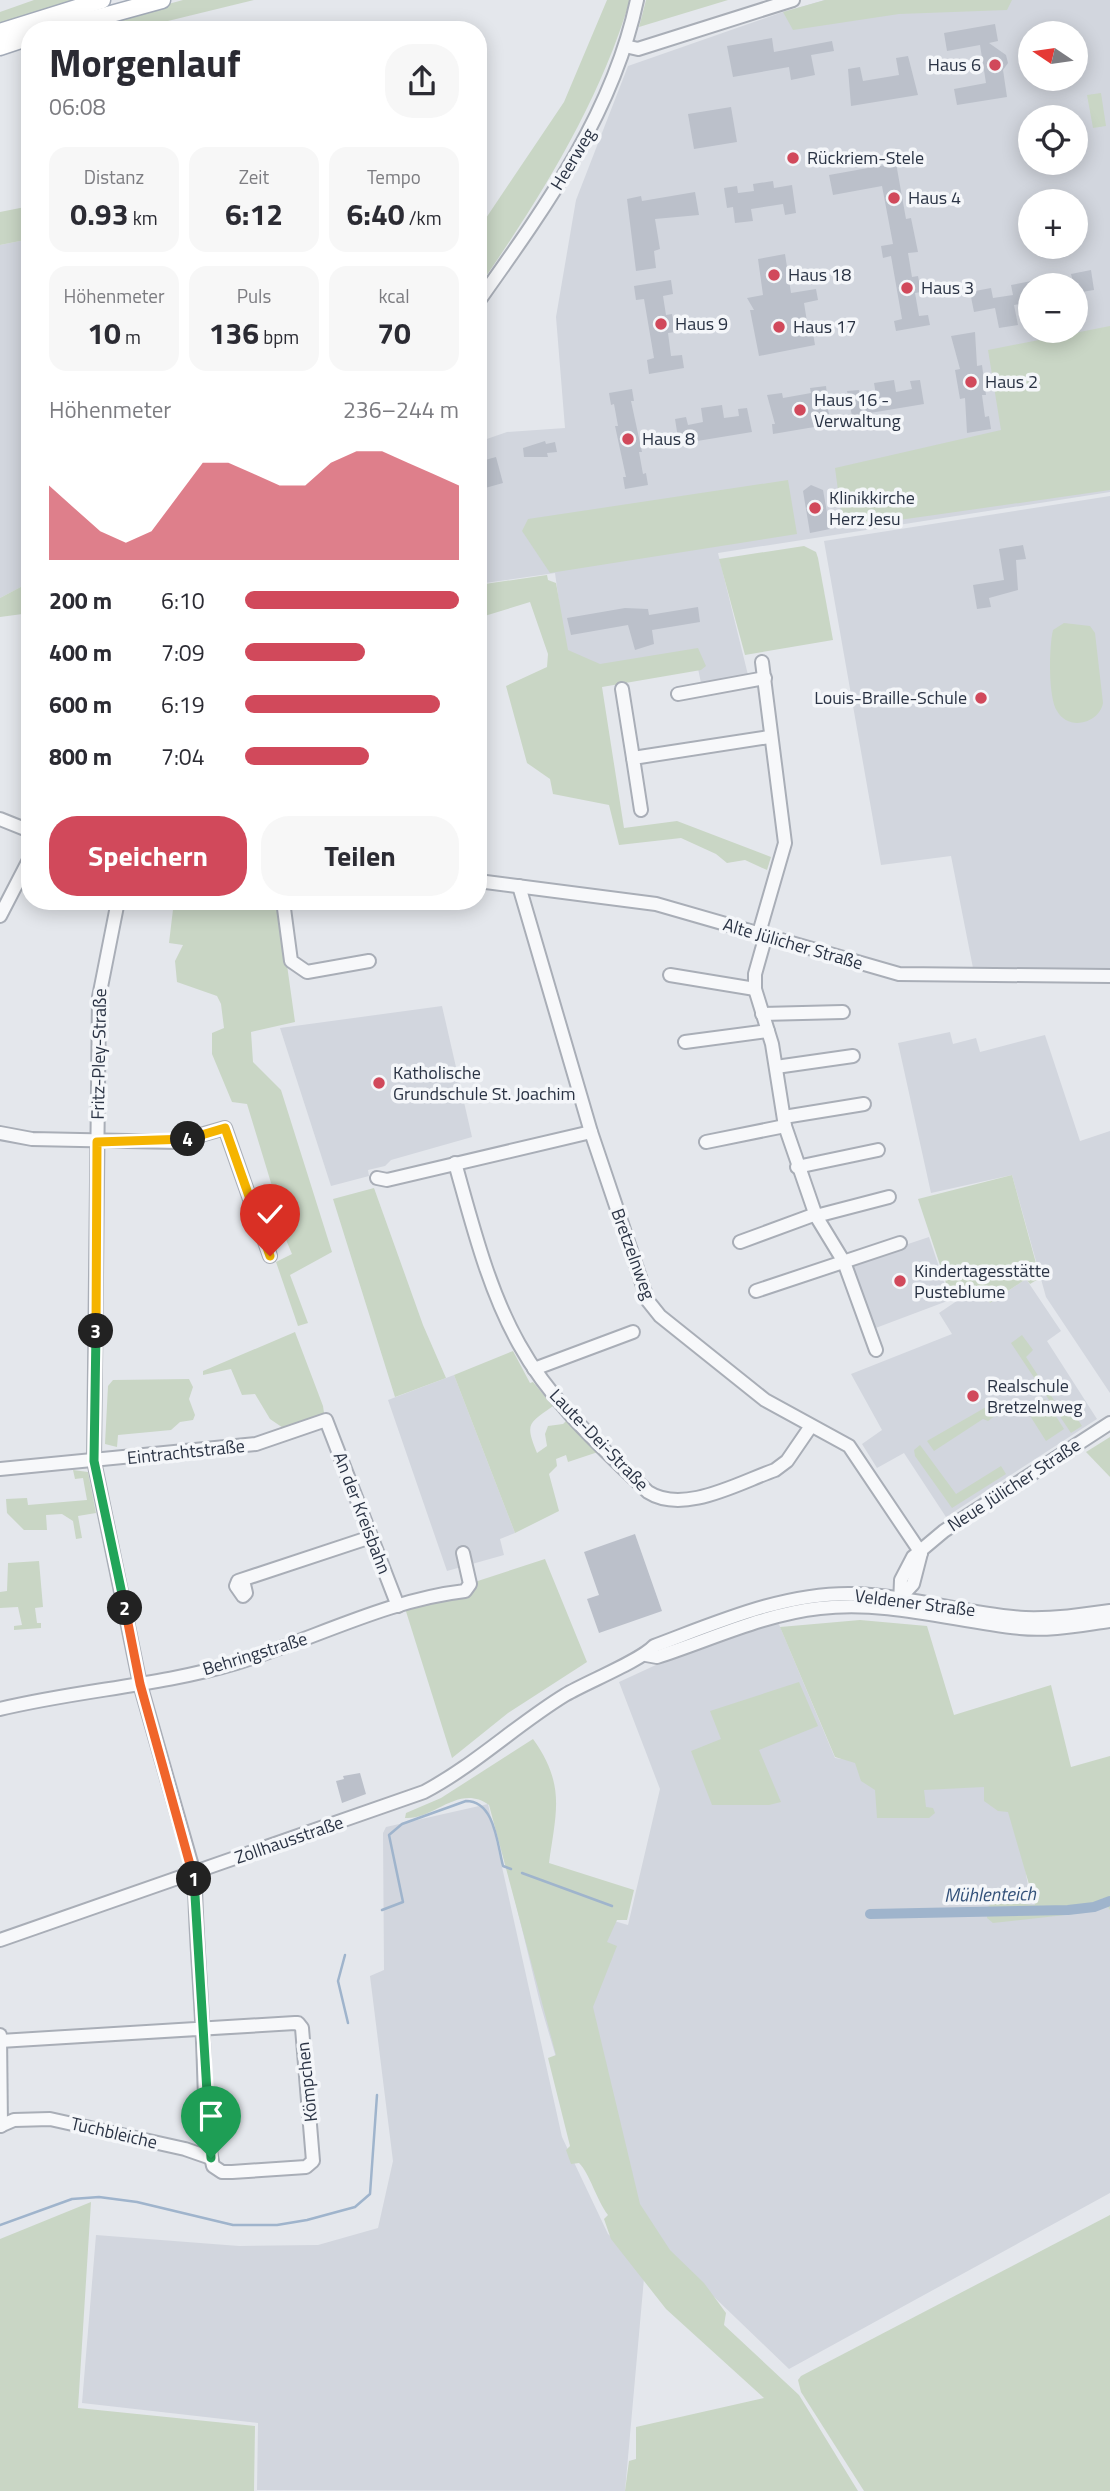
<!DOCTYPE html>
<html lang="de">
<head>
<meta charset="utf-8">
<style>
	body { margin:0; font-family:"Titillium Web",sans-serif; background:#f7f7f7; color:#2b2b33; height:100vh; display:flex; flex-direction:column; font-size:26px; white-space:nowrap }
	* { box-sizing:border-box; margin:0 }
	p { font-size:23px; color:#7c7c81 }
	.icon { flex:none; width:38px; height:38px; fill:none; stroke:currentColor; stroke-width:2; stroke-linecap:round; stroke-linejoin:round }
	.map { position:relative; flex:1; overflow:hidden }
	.details { position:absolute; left:21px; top:21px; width:466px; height:889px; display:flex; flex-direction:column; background:#fff; border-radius:28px; box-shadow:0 4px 18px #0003 }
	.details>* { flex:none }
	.needle { width:46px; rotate:283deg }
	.buttons { position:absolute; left:1018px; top:21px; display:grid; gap:14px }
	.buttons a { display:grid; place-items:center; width:70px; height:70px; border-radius:50%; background:#fff; box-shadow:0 4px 18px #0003; font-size:35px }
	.pin { position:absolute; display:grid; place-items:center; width:60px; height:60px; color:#fff; margin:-72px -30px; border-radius:50% 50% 50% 0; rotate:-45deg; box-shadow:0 0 7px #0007 }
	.pin .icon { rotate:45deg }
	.km { position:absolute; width:35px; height:35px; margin:-18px; border-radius:50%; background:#222; color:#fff; font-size:19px; line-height:35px; text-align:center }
	.round { display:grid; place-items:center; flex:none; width:74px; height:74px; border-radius:28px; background:#f7f7f7 }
	.overview { display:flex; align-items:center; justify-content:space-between; height:119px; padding:0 28px }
	h1 { font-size:38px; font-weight:700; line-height:52px }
	.figures { display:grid; grid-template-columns:repeat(3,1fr); gap:10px; height:119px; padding:7px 28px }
	.figures div { display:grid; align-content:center; border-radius:18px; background:#f7f7f7; text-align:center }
	.figures b { font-size:30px; font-weight:700 }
	.figures small { font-size:19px; font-weight:400 }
	.figures p { font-size:19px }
	.chart { height:196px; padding:14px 28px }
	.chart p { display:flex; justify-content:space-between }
	.chart svg { width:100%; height:126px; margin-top:7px; fill:#d1495b; opacity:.7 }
	.primary-button { display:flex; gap:14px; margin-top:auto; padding:14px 28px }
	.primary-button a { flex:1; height:80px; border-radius:28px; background:#d1495b; color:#fff; font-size:28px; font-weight:700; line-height:80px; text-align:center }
	.primary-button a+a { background:#f7f7f7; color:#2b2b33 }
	ul { padding:0 28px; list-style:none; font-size:23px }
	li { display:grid; grid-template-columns:112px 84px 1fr; align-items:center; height:52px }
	li i { height:18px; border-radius:9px; background:#d1495b }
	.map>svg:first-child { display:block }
	.built { fill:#d2d6de; fill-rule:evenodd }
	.green { fill:#c9d6c5 }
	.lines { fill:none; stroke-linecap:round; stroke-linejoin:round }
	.stream { stroke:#9fb4cc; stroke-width:2.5 }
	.canal { stroke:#9fb4cc; stroke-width:10 }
	.building { fill:#bbc0ca }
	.minor-casing { stroke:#a9aeb7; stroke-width:16 }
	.major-casing { stroke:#a3abb8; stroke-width:19 }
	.minor { stroke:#f7f8fa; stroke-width:12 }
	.major { stroke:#fff; stroke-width:16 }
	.split-1-casing { stroke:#fff; stroke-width:14 }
	.split-2-casing { stroke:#fff; stroke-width:14 }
	.split-3-casing { stroke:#fff; stroke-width:14 }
	.split-4-casing { stroke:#fff; stroke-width:14 }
	.split-5-casing { stroke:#fff; stroke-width:14 }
	.split-1 { stroke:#22a559; stroke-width:9 }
	.split-2 { stroke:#f0652b; stroke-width:9 }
	.split-3 { stroke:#22a559; stroke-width:9 }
	.split-4 { stroke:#f5b400; stroke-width:9 }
	.split-5 { stroke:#f5b400; stroke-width:9 }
	.poi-dot { fill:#d1495b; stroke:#f4f6f9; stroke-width:2.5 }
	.labels { text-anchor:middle; stroke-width:7; stroke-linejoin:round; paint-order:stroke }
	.poi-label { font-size:18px; fill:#2b3445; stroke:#f4f6f9; text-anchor:start }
	.street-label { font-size:18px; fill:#2b3445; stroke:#f4f6f9 }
	.water-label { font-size:19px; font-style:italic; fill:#34527a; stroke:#f4f6f9 }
</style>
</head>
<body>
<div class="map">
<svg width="1110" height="2491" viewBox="0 0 1110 2491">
	<rect width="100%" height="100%" fill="#e4e7ec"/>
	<g class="built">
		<path d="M825,0H1110V492L718,553L748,675L701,683L695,654L569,676L555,573L478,584V442L507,432L565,428L556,317L576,200L628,66L783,12ZM1031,33H1076V79H1031ZM1031,117H1076V163H1031ZM1031,201H1076V247H1031ZM1031,285H1076V331H1031Z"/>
		<path d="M30,239V582L0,598V245Z"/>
		<path d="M1110,496V968H973L951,856L881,865L824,541Z"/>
		<path d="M442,1006L472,1137L391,1160L385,1166L368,1170L369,1176L331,1186L280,1028Z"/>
		<path d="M950,1032L953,1044L976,1038L980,1052L1045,1035L1080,1141L1110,1131V1393L1046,1297L1012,1175L931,1193L898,1043Z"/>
		<path d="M929,1237L950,1300L873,1329L851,1263Z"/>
		<path d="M1026,1279L1061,1331L1047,1341L1097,1419L946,1517L904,1453L877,1468L862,1444L882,1430L851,1374L952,1334L939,1313L979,1286L990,1303Z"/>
		<path d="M454,1375L515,1533L500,1539L504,1555L447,1571L388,1400Z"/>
		<path d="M778,1622L835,1758L1011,1783L1030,1898L1110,1869V2193L789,2369L711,2294L626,2228L577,2129L540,2003L513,1892L628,1925L660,1789L619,1682L684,1652Z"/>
		<path d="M488,1804L562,2137L608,2234L645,2267L625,2491L257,2490L258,2423L82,2403L96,2235L239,2246L318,2245L378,2228L393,2161L370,1976L384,1970L383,1833L386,1827Z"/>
	</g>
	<g class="green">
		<path d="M34,0H79L0,24V12Z"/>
		<path d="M183,0H254L131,30H73Z"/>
		<path d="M607,0H630C598,106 540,198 478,288V230L564,102Z"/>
		<path d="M646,0H728L639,27Z"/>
		<path d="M825,0H1012L1007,10L899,14L793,30L783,12Z"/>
		<path d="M1101,93L1106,126L1093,128L1087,95Z"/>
		<path d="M30,206V239L0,245V212Z"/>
		<path d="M1110,326V490L843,528L835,468L1001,430L988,350Z"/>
		<path d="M788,480L797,534L550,573L522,531L528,519Z"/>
		<path d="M804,546L816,552L818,558L833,640L745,655L719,559Z"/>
		<path d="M547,575L548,580L556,583L568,650L600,664L698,648L706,666L701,670L602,687L624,828L677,821L771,857L767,870L745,860L727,863L716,854L681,838L619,845L609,805L553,794L550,779L527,763L506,686L547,667L548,654L530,602L478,618V624V585Z"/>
		<path d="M30,582V613L0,617V598Z"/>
		<path d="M1064,623L1090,626L1095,633L1103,703C1099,724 1068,731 1057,711C1048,697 1049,646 1053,630Z"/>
		<path d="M174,901H278L295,1022L251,1032L253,1062L281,1090L332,1252L290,1275L308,1323L298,1326L276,1262L292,1254L284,1235L269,1238L257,1203L275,1196L247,1104L232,1102L212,1054V1033L224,1028L221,1004L217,996L177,982L175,961L183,945L169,943Z"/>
		<path d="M1012,1175L1040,1278L1030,1284L1026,1279L990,1303L979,1286L952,1301L918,1199Z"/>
		<path d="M374,1188L423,1325L446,1378L395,1397L333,1199Z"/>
		<path d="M295,1332L323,1406L325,1420L292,1434L270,1419L255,1394L242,1395L231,1369L203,1375V1371Z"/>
		<path d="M1022,1335L1033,1350L1026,1357L1063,1414L1073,1412L1082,1426L1071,1433L1011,1343Z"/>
		<path d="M513,1351L530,1383L533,1382L553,1406C528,1424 525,1423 537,1453L547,1446L545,1434L548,1426L563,1424L568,1419L598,1452L568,1462L566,1455L556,1459L557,1466L549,1474L559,1511L515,1533L454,1375Z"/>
		<path d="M189,1379L193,1387L189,1399L195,1415L193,1420L180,1422L171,1430L118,1435L117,1447L105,1444L108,1386L113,1380Z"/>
		<path d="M1045,1399L1064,1429L1046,1441L1027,1411Z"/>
		<path d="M993,1403L1000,1412L988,1421L983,1419L934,1451L927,1441Z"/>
		<path d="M1110,1437V1477L1086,1452Z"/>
		<path d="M920,1445L956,1494L1001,1466L1006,1474L952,1508L915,1456L914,1450Z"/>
		<path d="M73,1470L88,1472L96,1513L78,1516L82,1538L76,1539L73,1521L62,1514L46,1515L47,1530H24L7,1513L6,1499L27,1498L28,1505L87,1500L83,1478L75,1479Z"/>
		<path d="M545,1559L587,1662L508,1713L452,1758L404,1605Z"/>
		<path d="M39,1561L43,1607L35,1608L37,1623H41V1628L14,1630V1626L22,1625L18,1607L0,1608V1592L7,1591L8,1563Z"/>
		<path d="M860,1620L927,1626L954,1715L1051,1685L1071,1767L1110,1756V1910L1103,1898L1083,1913L993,1923L987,1918L988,1907C1002,1893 1017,1905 1035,1905L1008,1812L998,1811L984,1801V1787L924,1790L926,1807L933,1808L935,1813L929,1818H877L875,1790L861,1781L855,1763L835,1757L780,1627Z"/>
		<path d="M799,1682L818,1726L759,1750L781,1802L769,1805H712L691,1751L721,1739L710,1711Z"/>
		<path d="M533,1739C566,1785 556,1812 549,1863L634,1890L627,1920H617L607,1942L617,1946L593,2007L640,2204L670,2250L704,2283L726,2313L724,2325L799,2395L858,2491H625L629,2461L636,2459V2427L764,2398L666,2309L611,2239L604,2219L608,2215C597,2201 589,2172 579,2163L571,2164L566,2150L570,2146L548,2058L556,2055L489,1805C459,1783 434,1820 405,1818L406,1813L441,1798Z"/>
		<path d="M91,2202L78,2408L255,2426L254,2491H0V2239Z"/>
		<path d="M1110,2215V2491H864L801,2392L798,2380L801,2376Z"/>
	</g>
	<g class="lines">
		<g class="stream">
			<path d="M522,1873L612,1906"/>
			<path d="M382,1910L403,1902L389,1835L402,1824L466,1801C495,1801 497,1844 503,1866L511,1869"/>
			<path d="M345,1955L338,1981L348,2023"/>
			<path d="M0,2225L72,2199L99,2197L137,2202L233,2225H277L307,2220L355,2207L370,2194L377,2095"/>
		</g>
		<path class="canal" d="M870,1914L1068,1910L1094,1907L1110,1901"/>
	</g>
	<g class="building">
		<path d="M995,24L998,41L989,43L1006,55L1008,63L1003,70L1007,97L957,105L954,89L986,83L980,45L947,51L944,33Z"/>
		<path d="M772,38L774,52L832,41L834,51L811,55L815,75L791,80L789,67L733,77L727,46Z"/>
		<path d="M908,56L918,95L851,106L848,69L860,67L863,81L899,75L896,58Z"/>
		<path d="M731,107L737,142L694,149L688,114Z"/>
		<path d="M896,163L906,219L911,218L918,252L908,253L912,277L918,276L921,292L915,293L919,316L928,315L930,325L896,331L894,321L902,319L891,256L883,258L881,246L893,244L882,186L833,195L829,175Z"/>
		<path d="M773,181L774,188L792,185L796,213L785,215L783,204L751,209L753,221L735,223L733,207L727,208L724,188L737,186L738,193L754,191L753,184Z"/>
		<path d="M695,192L699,215L655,219L660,249L654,251L656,268L636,271L627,199L641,196L642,201Z"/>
		<path d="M785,254L791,293L816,289L818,300L804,303L809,334L813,333L815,345L759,356L750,310H754L747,298L763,295L758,259Z"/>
		<path d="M1091,270L1094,290L1076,293L1071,274Z"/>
		<path d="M1052,277L1053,285H1031V302L1014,305L1018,325L999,328L995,308L974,312L970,292L991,288L993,298L1013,295L1011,285Z"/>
		<path d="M671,280L673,294L663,296L666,315L672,314L675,332L668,333L671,356L682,355L684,368L649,374L647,360L654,358L644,299L636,300L634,286Z"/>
		<path d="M975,332L977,366L982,365L986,395H982L985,417L989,416L991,429L967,433L965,398L960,399L955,370L960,369L951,336Z"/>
		<path d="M894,380L896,392L912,389L910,381L920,380L924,404L852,416L847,391L859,390L860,398L876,395L874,383Z"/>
		<path d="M826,386L827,395L824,396L832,424L773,434L772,424H775L767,395L782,393L783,398L811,393L810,388Z"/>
		<path d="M632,389L634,401H631L642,452H639L643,474L646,473L648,485L625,489L623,477H626L615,426H618L614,404L611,405L609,393Z"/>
		<path d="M722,405L724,418L739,416L738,409L747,408L752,432L679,444L675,419L686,417L688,425L703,422L701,408Z"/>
		<path d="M545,441L546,444L555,442L557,452L547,453L548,457H524L523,448Z"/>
		<path d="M496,457L503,483L478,490V462Z"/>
		<path d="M811,485L823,490L830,529L810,533L803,491Z"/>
		<path d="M1023,545L1026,559L1016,560L1018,590L989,598L991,607L977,609L973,585L1004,580L999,549Z"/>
		<path d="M698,607L700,622L652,630L654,644L635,650L628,625L571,635L567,618L625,608L648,609L649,615Z"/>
		<path d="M635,1534L662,1611L599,1633L587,1599L599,1595L584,1552Z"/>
		<path d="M360,1773L366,1794L342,1803L336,1781L344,1779L343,1776Z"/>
	</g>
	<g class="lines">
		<g class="minor-casing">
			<g id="minor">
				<path d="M625,46L638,49L793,0"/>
				<path d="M478,302C544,209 613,114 637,0"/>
				<path d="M622,689L633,758"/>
				<path d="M678,694L765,678"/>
				<path d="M641,810L633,758L769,737"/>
				<path d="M0,819L30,831"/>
				<path d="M478,881L656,904L899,974L1110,976"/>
				<path d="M519,886L591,1132L648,1301L660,1316L765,1400L849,1446L921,1553"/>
				<path d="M283,901L291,961L307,972L369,961"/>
				<path d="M0,916L30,858"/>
				<path d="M759,933L785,843L762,662"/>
				<path d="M766,935L755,974V989L772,1044L785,1126L816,1216L844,1262L876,1350"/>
				<path d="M670,975L755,989"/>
				<path d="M762,1014L843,1012"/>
				<path d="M685,1042L768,1031"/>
				<path d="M776,1067L853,1056"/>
				<path d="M784,1117L864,1104"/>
				<path d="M0,1133L32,1139L176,1142L225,1128L270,1256"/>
				<path d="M706,1142L785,1126"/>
				<path d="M455,1163C472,1223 488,1289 519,1344C551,1402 601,1447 648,1492C684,1515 740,1482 775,1470L787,1461L811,1426"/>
				<path d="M797,1167L878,1150"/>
				<path d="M377,1178L387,1180L591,1132"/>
				<path d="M816,1216L889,1197"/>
				<path d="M740,1242L816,1214"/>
				<path d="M756,1291L900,1243"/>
				<path d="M534,1369L633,1332"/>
				<path d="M0,1469L256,1444L326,1420L398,1606"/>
				<path d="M243,1580L246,1593L243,1596L236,1586L238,1581L371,1537"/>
				<path d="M901,1597L913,1584L921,1553"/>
				<path d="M900,1605L901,1580L913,1557L944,1531L1110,1423"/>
				<path d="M646,1655L657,1657C710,1640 764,1614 820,1608C887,1600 954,1621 1020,1628C1050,1631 1080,1625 1110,1621"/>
				<path d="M0,1709C78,1690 159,1686 236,1663C312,1640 386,1600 465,1591L470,1584L463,1553"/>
				<path d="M0,1940L424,1792C475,1765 516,1725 565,1695C587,1682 640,1661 654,1646C718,1622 785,1592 855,1594C913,1596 968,1615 1025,1618C1054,1619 1082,1615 1110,1611"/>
				<path d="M0,2035L1,2126"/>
				<path d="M0,2041L295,2023H298L302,2028L313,2161L306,2167L232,2172H222L213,2166C204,2127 205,2083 203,2042C201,1989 196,1937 195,1885L194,1873L140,1684L94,1461L99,997L118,901"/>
				<path d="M0,2126L14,2120L50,2119L185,2149L211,2158"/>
			</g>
		</g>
		<g class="major-casing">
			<g id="major">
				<path d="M53,30L162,0"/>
				<path d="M0,32L102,0"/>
				<path d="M0,47L30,37"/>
			</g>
		</g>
		<use href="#minor" class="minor"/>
		<use href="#major" class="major"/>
	</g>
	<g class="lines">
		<g class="split-1-casing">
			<path id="split-1" d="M194,1879L211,2158"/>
		</g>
		<g class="split-2-casing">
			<path id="split-2" d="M125,1608L140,1684L194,1879"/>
		</g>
		<g class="split-3-casing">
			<path id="split-3" d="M96,1331L94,1461L125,1608"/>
		</g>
		<g class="split-4-casing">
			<path id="split-4" d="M96,1331L97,1142L188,1139"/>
		</g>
		<g class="split-5-casing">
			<path id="split-5" d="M188,1139L225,1128L270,1256"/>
		</g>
		<use href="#split-1" class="split-1"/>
		<use href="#split-2" class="split-2"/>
		<use href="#split-3" class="split-3"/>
		<use href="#split-4" class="split-4"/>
		<use href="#split-5" class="split-5"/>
	</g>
	<g class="poi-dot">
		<circle cx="995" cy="65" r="7"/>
		<circle cx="793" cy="158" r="7"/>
		<circle cx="894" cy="198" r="7"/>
		<circle cx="774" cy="275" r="7"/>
		<circle cx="907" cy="288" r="7"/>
		<circle cx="661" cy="324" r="7"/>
		<circle cx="779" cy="327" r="7"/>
		<circle cx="971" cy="382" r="7"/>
		<circle cx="800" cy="410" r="7"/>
		<circle cx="628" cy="439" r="7"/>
		<circle cx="815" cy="508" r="7"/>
		<circle cx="981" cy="698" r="7"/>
		<circle cx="379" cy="1083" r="7"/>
		<circle cx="900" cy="1281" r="7"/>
		<circle cx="973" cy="1396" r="7"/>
	</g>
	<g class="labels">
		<g class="poi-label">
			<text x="981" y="71" text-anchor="end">Haus 6</text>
			<text x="807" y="164">Rückriem-Stele</text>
			<text x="908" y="204">Haus 4</text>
			<text x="788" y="281">Haus 18</text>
			<text x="921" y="294">Haus 3</text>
			<text x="675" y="330">Haus 9</text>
			<text x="793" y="333">Haus 17</text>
			<text x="985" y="388">Haus 2</text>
			<text x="814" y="406">Haus 16 -<tspan x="814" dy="21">Verwaltung</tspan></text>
			<text x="642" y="445">Haus 8</text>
			<text x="829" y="504">Klinikkirche<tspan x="829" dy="21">Herz Jesu</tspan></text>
			<text x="967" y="704" text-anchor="end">Louis-Braille-Schule</text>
			<text x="393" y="1079">Katholische<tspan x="393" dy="21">Grundschule St. Joachim</tspan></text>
			<text x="914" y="1277">Kindertagesstätte<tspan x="914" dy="21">Pusteblume</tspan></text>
			<text x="987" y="1392">Realschule<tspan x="987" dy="21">Bretzelnweg</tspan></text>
		</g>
		<g class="street-label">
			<text transform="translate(573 159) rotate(-59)" y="6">Heerweg</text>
			<text transform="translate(793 944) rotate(16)" y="6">Alte Jülicher Straße</text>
			<text transform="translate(99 1054) rotate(-89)" y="6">Fritz-Pley-Straße</text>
			<text transform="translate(633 1254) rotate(70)" y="6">Bretzelnweg</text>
			<text transform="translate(599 1440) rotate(46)" y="6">Laute-Dei-Straße</text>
			<text transform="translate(186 1452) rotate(-6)" y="6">Eintrachtstraße</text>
			<text transform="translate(1014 1485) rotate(-33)" y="6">Neue Jülicher Straße</text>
			<text transform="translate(362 1513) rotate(69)" y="6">An der Kreisbahn</text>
			<text transform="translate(915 1603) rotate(7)" y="6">Veldener Straße</text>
			<text transform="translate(255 1654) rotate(-17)" y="6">Behringstraße</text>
			<text transform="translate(289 1840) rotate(-19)" y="6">Zollhausstraße</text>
			<text transform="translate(307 2082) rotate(-96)" y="6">Kömpchen</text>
			<text transform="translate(114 2133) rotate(13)" y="6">Tuchbleiche</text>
		</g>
		<g class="water-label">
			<text transform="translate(990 1894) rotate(-1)" y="7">Mühlenteich</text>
		</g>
	</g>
</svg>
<div class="buttons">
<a><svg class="needle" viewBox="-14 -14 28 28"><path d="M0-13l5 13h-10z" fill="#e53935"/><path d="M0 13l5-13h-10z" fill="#7c7c81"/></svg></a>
<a><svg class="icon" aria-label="locate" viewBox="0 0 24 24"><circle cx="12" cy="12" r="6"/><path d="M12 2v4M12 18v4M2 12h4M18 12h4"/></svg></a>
<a>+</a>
<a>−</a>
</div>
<div class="pin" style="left:211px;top:2158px;background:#1e9e55"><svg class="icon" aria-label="arrive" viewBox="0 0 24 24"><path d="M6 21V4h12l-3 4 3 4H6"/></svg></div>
<div class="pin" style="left:270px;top:1256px;background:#d93025"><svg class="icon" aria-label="check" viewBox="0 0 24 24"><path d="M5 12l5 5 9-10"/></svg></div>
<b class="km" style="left:194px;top:1879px">1</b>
<b class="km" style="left:125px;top:1608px">2</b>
<b class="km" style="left:96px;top:1331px">3</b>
<b class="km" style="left:188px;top:1139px">4</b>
<section class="details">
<div class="overview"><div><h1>Morgenlauf</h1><p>06:08</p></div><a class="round"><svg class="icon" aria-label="share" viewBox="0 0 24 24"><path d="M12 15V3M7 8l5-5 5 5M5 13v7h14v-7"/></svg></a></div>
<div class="figures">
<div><p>Distanz</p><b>0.93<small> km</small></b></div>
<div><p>Zeit</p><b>6:12</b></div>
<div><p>Tempo</p><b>6:40<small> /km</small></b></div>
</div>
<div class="figures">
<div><p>Höhenmeter</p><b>10<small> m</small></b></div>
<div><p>Puls</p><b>136<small> bpm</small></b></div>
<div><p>kcal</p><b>70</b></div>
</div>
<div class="chart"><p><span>Höhenmeter</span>236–244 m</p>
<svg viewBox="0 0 160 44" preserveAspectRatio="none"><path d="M0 44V18L10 26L20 34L30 38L40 34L50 22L60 10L70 10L80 14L90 18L100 18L110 10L120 6L130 6L140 10L150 14L160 18V44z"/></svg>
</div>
<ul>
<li><b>200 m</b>6:10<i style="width:100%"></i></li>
<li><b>400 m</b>7:09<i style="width:56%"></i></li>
<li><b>600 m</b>6:19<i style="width:91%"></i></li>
<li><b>800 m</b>7:04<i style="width:58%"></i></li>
</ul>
<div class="primary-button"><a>Speichern</a><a>Teilen</a></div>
</section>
</div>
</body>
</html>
